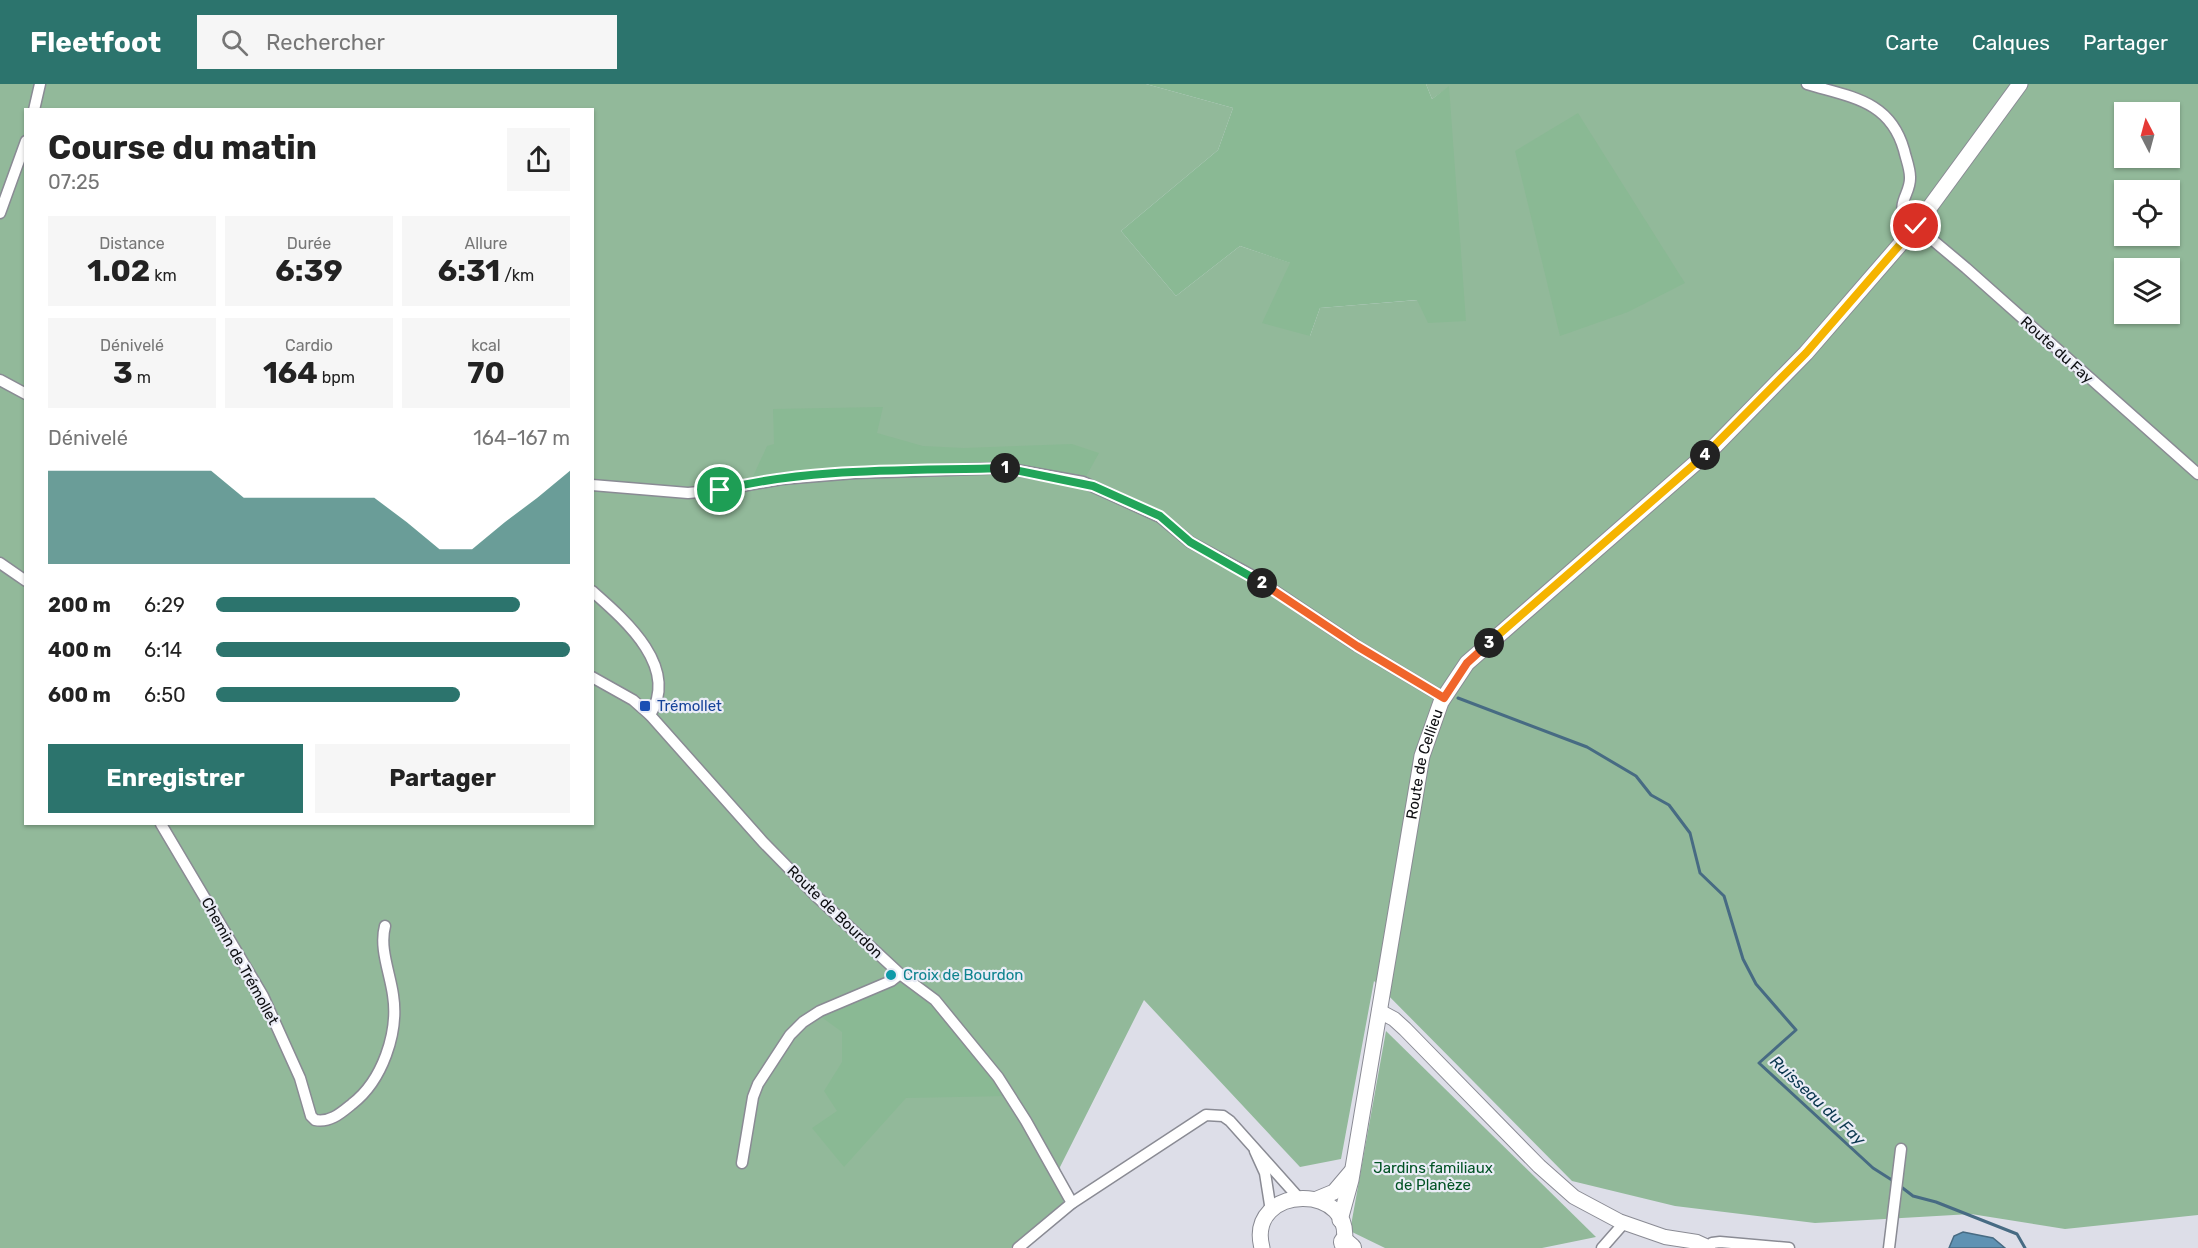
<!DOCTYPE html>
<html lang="fr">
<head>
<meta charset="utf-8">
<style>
	body { margin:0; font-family:Rubik,sans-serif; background:#f6f6f6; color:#222; height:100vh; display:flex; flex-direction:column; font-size:22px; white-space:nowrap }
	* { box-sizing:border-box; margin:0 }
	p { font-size:20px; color:#767676 }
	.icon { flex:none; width:33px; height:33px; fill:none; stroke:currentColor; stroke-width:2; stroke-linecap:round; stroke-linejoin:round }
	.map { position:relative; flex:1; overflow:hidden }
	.drawer { position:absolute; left:24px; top:24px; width:570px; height:717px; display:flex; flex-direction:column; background:#fff; border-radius:0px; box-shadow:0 2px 4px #0004 }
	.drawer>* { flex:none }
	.needle { width:39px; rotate:354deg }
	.buttons { position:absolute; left:2114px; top:18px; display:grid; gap:12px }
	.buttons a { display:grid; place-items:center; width:66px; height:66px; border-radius:0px; background:#fff; box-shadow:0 2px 4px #0004; font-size:30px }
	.pin { position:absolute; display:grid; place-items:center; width:51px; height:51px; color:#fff; margin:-26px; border:3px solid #fff; border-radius:50%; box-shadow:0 2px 6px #0007 }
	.km { position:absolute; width:30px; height:30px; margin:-15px; border-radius:50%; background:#222; color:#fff; font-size:16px; line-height:30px; text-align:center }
	.round { display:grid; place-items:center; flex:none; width:63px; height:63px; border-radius:0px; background:#f6f6f6 }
	.headline { display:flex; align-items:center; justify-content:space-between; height:102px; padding:0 24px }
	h1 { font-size:33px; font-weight:700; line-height:45px }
	.figures { display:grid; grid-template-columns:repeat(3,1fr); gap:9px; height:102px; padding:6px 24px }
	.figures div { display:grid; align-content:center; border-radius:0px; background:#f6f6f6; text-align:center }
	.figures b { font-size:30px; font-weight:700 }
	.figures small { font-size:16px; font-weight:400 }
	.figures p { font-size:16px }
	.chart { height:168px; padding:12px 24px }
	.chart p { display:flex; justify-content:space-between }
	.chart svg { width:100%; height:108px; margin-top:6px; fill:#2c746d; opacity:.7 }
	.action { display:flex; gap:12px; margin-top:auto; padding:12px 24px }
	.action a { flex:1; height:69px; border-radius:0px; background:#2c746d; color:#fff; font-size:24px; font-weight:700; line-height:69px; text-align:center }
	.action a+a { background:#f6f6f6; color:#222 }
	ul { padding:0 24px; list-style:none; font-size:20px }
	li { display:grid; grid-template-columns:96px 72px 1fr; align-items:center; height:45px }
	li i { height:15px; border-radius:8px; background:#2c746d }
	header { display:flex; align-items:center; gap:36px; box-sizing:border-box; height:84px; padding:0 30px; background:#2c746d; color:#fff }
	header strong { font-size:28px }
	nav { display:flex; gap:33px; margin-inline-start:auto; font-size:21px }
	.search { width:420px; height:54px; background:#f6f6f6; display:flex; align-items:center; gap:15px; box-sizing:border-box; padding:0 21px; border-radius:0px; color:#767676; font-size:22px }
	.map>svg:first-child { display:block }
	.green { fill:#92b99a; fill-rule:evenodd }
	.forest { fill:#8ab994 }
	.water { fill:#5f92b3; stroke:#476b83; stroke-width:1.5 }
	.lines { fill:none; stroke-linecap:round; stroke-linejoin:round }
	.stream { stroke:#476b83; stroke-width:3 }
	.minor-casing { stroke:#8a8b94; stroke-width:13 }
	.tertiary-casing { stroke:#8a8b94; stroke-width:16 }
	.secondary-casing { stroke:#8a8b94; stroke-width:17 }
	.motorway-casing { stroke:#8a8b94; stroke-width:22 }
	.minor { stroke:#fff; stroke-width:10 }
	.tertiary { stroke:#fff; stroke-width:14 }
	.secondary { stroke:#fff; stroke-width:15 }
	.motorway { stroke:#fff; stroke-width:20 }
	.split-1-casing { stroke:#fff; stroke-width:12 }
	.split-2-casing { stroke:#fff; stroke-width:12 }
	.split-3-casing { stroke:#fff; stroke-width:12 }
	.split-4-casing { stroke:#fff; stroke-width:12 }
	.split-5-casing { stroke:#fff; stroke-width:12 }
	.split-1 { stroke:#22a559; stroke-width:8 }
	.split-2 { stroke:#22a559; stroke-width:8 }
	.split-3 { stroke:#f0652b; stroke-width:8 }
	.split-4 { stroke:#f5b400; stroke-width:8 }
	.split-5 { stroke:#f5b400; stroke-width:8 }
	.transit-dot { fill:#1a4fb4; stroke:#eaecf6; stroke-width:2 }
	.culture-dot { fill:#0f9aa8; stroke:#eaecf6; stroke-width:2 }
	.labels { text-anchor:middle; stroke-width:4.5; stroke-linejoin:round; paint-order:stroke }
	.street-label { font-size:15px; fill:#0e0f12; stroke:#eaecf6 }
	.transit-label { font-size:15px; fill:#164399; stroke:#eaecf6; text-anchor:start }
	.culture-label { font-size:15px; fill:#0d838f; stroke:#eaecf6; text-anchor:start }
	.park-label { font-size:15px; fill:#025325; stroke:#eaecf6 }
	.water-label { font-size:16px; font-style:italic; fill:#0c384f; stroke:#eaecf6 }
</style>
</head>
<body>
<header>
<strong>Fleetfoot</strong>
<div class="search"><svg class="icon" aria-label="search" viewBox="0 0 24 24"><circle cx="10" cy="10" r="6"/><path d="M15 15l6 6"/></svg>Rechercher</div>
<nav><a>Carte</a><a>Calques</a><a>Partager</a></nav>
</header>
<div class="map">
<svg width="2198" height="1164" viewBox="0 0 2198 1164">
	<rect width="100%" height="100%" fill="#dddee8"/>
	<g class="green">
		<path d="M0,0H1146L1233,24L1218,66L1121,147L1176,212L1240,162L1291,179L1310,252L1320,224L1418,216L1449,3L1432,15L1426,0H2198V1131L2065,1145L1971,1130L1815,1139L1675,1122L1572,1097L1374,897L1341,1075L1300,1083L1144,916L1060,1083L1064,1121L1011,1164H0ZM26,26H592V740H26ZM2124,28H2169V74H2124ZM2124,106H2169V152H2124ZM2124,184H2169V230H2124Z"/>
		<path d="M1386,947L1596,1153L1542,1164H1385L1350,1147Z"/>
	</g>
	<g class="forest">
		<path d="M1146,0H1426L1432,15L1449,2L1466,237L1428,239L1417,216L1320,224L1310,252L1262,239L1290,179L1240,162L1176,212L1121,147L1218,66L1233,24Z"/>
		<path d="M1578,29L1685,199L1628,228L1560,252L1515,67Z"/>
		<path d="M883,323L877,349L923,362L964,364L1072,360L1099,369L1083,398L1014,385L750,399L767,362L774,360L773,325Z"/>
		<path d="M896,894L935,916L1010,1012L906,1014L844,1083L812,1044L837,1027L824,1007L842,978V948L820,932Z"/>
	</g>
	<path class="water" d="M1963,1148L1993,1154L2005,1164H1949L1954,1152Z"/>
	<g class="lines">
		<g class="stream">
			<path d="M1458,614L1587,663L1636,692L1651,711L1669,721L1690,749L1700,789L1724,812L1743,875L1756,900L1796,946L1759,979L1873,1084L1895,1098"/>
			<path d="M1900,1102L1913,1112L1936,1118L2017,1150L2025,1164"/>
		</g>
		<g class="minor-casing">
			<g id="minor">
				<path d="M1807,0C1850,13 1890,16 1904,66C1906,75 1910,84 1910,93C1911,108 1898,117 1904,132L1966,184L2198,390"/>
				<path d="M34,26L40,0"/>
				<path d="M0,129L26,57"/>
				<path d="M0,296L26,310"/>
				<path d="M592,401L688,409L720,406L782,395L855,389L1006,384L1083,398L1160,433L1190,458L1251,491L1357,562L1444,614"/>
				<path d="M0,479L26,497"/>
				<path d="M592,507C625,536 680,583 650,631"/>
				<path d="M592,593L633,616L650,631L763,758L816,812L900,890L935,916L998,993L1026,1037L1072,1119"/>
				<path d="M161,740L263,912L300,994L311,1032L315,1036C330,1039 341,1029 352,1020C382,997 399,949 393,911C390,889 379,864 385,842"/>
				<path d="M1255,1067L1265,1089L1271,1127"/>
				<path d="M742,1079L753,1013L758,1000L790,951L803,938L820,927L891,897L900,890"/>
				<path d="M1018,1164L1072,1119L1206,1031L1223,1032L1230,1037L1298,1113"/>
				<path d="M1602,1164L1624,1139"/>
				<path d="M1709,1164L1712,1159L1720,1158L1789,1164"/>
				<path d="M1889,1164L1901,1065"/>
			</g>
		</g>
		<g class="tertiary-casing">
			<path id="tertiary" d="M1379,927L1394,935L1405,945L1539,1082L1574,1113L1619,1137L1665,1153L1697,1158L1708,1163"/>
		</g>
		<g class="secondary-casing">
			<g id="secondary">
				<path d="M1317,1115L1334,1108L1351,1088"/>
				<path id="s1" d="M1340,1136L1351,1096L1422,672L1441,618L1467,579L1715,362L1806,269L1916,142L2020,0"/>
				<path d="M1262,1164C1245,1099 1360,1097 1343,1164"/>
			</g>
		</g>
		<g class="motorway-casing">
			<path id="motorway" d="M1344,1158L1351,1164"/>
		</g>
		<use href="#minor" class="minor"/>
		<use href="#tertiary" class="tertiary"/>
		<use href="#secondary" class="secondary"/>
		<use href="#motorway" class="motorway"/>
	</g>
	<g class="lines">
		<g class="split-1-casing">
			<path id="split-1" d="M720,406C812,383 911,387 1005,384"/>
		</g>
		<g class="split-2-casing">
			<path id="split-2" d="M1005,384L1093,402L1160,432L1190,458L1262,499"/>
		</g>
		<g class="split-3-casing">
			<path id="split-3" d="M1262,499L1357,562L1444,614L1467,579L1489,559"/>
		</g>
		<g class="split-4-casing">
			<path id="split-4" d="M1489,559L1705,371"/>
		</g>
		<g class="split-5-casing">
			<path id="split-5" d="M1705,371L1806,269L1916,142"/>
		</g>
		<use href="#split-1" class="split-1"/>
		<use href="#split-2" class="split-2"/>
		<use href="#split-3" class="split-3"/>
		<use href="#split-4" class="split-4"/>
		<use href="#split-5" class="split-5"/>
	</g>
	<rect class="transit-dot" x="639" y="616" width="12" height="12" rx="3"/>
	<circle class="culture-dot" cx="891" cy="891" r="6"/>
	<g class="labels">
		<g class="street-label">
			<text transform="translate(2057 266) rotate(42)" y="5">Route du Fay</text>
			<text dy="5" stroke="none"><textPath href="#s1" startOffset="464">Route de Cellieu</textPath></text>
			<text transform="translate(835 828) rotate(44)" y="5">Route de Bourdon</text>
			<text transform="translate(240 877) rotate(61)" y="5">Chemin de Trémollet</text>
		</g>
		<g class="transit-label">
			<text x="657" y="627">Trémollet</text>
		</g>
		<g class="culture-label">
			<text x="903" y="896">Croix de Bourdon</text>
		</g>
		<g class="park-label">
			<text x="1433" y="1089">Jardins familiaux<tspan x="1433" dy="17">de Planèze</tspan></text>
		</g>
		<g class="water-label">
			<text transform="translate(1818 1016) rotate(43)" y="6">Ruisseau du Fay</text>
		</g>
	</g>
</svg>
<div class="buttons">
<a><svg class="needle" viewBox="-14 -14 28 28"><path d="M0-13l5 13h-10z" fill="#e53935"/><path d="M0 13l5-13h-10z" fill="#767676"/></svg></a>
<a><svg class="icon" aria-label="locate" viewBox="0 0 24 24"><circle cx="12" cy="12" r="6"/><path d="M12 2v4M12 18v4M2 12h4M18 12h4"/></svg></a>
<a><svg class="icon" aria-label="layers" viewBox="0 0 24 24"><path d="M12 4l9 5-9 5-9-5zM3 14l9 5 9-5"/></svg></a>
</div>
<div class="pin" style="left:720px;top:406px;background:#1e9e55"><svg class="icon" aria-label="arrive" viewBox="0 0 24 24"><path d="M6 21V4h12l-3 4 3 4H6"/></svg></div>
<div class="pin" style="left:1916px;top:142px;background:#d93025"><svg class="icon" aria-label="check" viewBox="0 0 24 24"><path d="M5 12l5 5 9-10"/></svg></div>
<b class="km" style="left:1005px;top:384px">1</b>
<b class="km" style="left:1262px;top:499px">2</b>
<b class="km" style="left:1489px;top:559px">3</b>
<b class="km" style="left:1705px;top:371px">4</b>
<section class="drawer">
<div class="headline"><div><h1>Course du matin</h1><p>07:25</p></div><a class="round"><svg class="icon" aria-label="share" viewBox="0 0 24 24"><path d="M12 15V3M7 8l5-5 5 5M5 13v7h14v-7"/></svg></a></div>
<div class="figures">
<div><p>Distance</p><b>1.02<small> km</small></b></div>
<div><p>Durée</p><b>6:39</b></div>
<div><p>Allure</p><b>6:31<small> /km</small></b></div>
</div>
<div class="figures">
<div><p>Dénivelé</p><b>3<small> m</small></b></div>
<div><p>Cardio</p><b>164<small> bpm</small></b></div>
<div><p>kcal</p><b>70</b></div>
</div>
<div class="chart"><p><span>Dénivelé</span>164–167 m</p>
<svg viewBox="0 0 160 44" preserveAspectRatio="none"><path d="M0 44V6L10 6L20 6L30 6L40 6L50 6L60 17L70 17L80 17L90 17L100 17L110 27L120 38L130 38L140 27L150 17L160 6V44z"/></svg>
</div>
<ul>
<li><b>200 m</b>6:29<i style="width:86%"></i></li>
<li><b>400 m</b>6:14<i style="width:100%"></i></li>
<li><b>600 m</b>6:50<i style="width:69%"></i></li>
</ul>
<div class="action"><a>Enregistrer</a><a>Partager</a></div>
</section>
</div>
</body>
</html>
